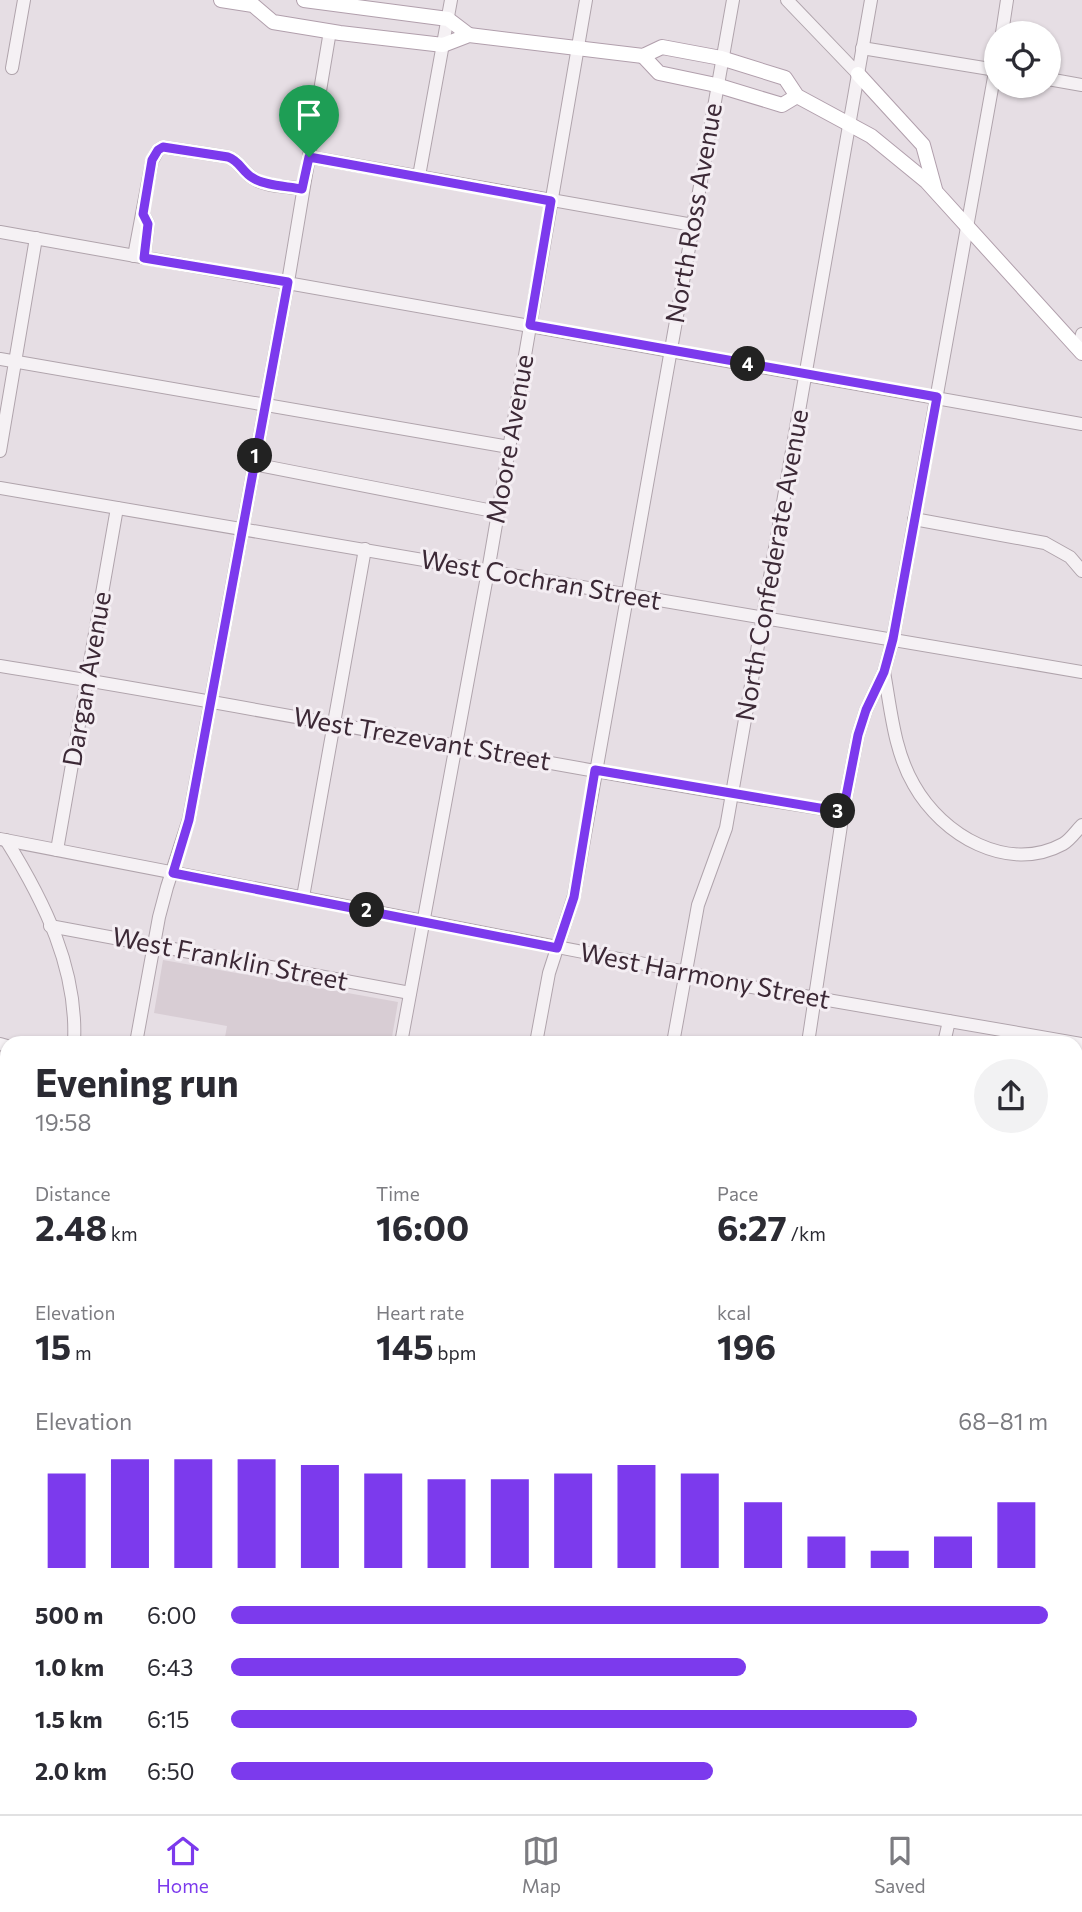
<!DOCTYPE html>
<html lang="en">
<head>
<meta charset="utf-8">
<style>
	body { margin:0; font-family:Commissioner,sans-serif; background:#f2f2f3; color:#2b2b33; height:100vh; display:flex; flex-direction:column; font-size:26px; white-space:nowrap }
	* { box-sizing:border-box; margin:0 }
	p { font-size:23px; color:#7c7c81 }
	.icon { flex:none; width:38px; height:38px; fill:none; stroke:currentColor; stroke-width:2; stroke-linecap:round; stroke-linejoin:round }
	.map { position:relative; flex:1; overflow:hidden }
	.details { position:absolute; left:0px; top:1036px; width:1083px; height:779px; display:flex; flex-direction:column; background:#fff; border-radius:21px 21px 0 0; box-shadow:0 2px 5px #0004 }
	.details>* { flex:none }
	.tools { position:absolute; left:984px; top:21px; display:grid; gap:14px }
	.tools a { display:grid; place-items:center; width:77px; height:77px; border-radius:50%; background:#fff; box-shadow:0 2px 5px #0004; font-size:35px }
	.pin { position:absolute; display:grid; place-items:center; width:60px; height:60px; color:#fff; margin:-72px -30px; border-radius:50% 50% 50% 0; rotate:-45deg; box-shadow:0 0 7px #0007 }
	.pin .icon { rotate:45deg }
	.km { position:absolute; width:35px; height:35px; margin:-18px; border-radius:50%; background:#222; color:#fff; font-size:19px; line-height:35px; text-align:center }
	.round { display:grid; place-items:center; flex:none; width:74px; height:74px; border-radius:37px; background:#f2f2f3 }
	.overview { display:flex; align-items:center; justify-content:space-between; height:119px; padding:0 35px }
	h1 { font-size:38px; font-weight:700; line-height:52px }
	.stats { display:grid; grid-template-columns:repeat(3,1fr); gap:10px; height:119px; padding:7px 35px }
	.stats div { display:grid; align-content:center }
	.stats b { font-size:35px; font-weight:700 }
	.stats small { font-size:19px; font-weight:400 }
	.stats p { font-size:19px }
	.chart { height:196px; padding:14px 35px }
	.chart p { display:flex; justify-content:space-between }
	.chart svg { width:100%; height:126px; margin-top:7px; stroke:#7c3aed; stroke-width:6 }
	ul { padding:0 35px; list-style:none; font-size:23px }
	li { display:grid; grid-template-columns:112px 84px 1fr; align-items:center; height:52px }
	li i { height:18px; border-radius:9px; background:#7c3aed }
	.menu { display:flex; justify-content:space-around; align-items:center; height:98px; border-top:2px solid #e1e1e2; background:#fff; font-size:19px; color:#7c7c81 }
	.menu a { display:grid; justify-items:center; gap:4px }
	.menu .on { color:#7c3aed }
	.map>svg:first-child { display:block }
	.built { fill:#d8cdd4 }
	.lines { fill:none; stroke-linecap:round; stroke-linejoin:round }
	.minor-casing { stroke:#b0a4ac; stroke-width:14 }
	.major-casing { stroke:#b19fac; stroke-width:16 }
	.minor { stroke:#f5f1f4; stroke-width:12 }
	.major { stroke:#fff; stroke-width:14 }
	.route-casing { stroke:#fff; stroke-width:14 }
	.route { stroke:#7c3aed; stroke-width:9 }
	.labels { text-anchor:middle; stroke-width:6; stroke-linejoin:round; paint-order:stroke }
	.street-label { font-size:26px; fill:#3c2936; stroke:#f4eef3 }
</style>
</head>
<body>
<div class="map">
<svg width="1082" height="1814" viewBox="0 0 1082 1814">
	<rect width="100%" height="100%" fill="#e6dee4"/>
	<g class="built">
		<path d="M163,960L398,1002L391,1043H224L227,1026L154,1013Z"/>
		<path d="M110,1808H186L193,1814H109Z"/>
	</g>
	<g class="lines">
		<g class="minor-casing">
			<g id="minor">
				<path d="M787,0L858,74"/>
				<path d="M1002,33L1007,0"/>
				<path d="M862,48L996,70"/>
				<path d="M12,68L24,0"/>
				<path d="M1048,79L1082,85"/>
				<path d="M309,157L693,225"/>
				<path d="M419,176L451,0"/>
				<path d="M143,214L148,224L144,258"/>
				<path d="M0,232L1082,424"/>
				<path d="M134,256L152,161L158,150L163,147L228,157C240,161 242,172 253,178C265,187 287,186 302,189"/>
				<path d="M1079,350L1082,334"/>
				<path d="M0,359L509,447"/>
				<path d="M0,451L36,238"/>
				<path d="M253,464L498,512"/>
				<path d="M0,488L1082,672"/>
				<path d="M914,519L1045,543L1070,557L1082,571"/>
				<path d="M0,666C282,711 561,769 843,812"/>
				<path d="M884,672C891,710 894,751 914,785C942,835 1008,874 1063,844C1070,840 1076,831 1082,825"/>
				<path d="M0,839L686,972L729,983L1082,1044"/>
				<path d="M6,840C44,901 78,969 74,1043"/>
				<path d="M57,850L117,508"/>
				<path d="M303,897L365,549"/>
				<path d="M50,926L410,993"/>
				<path d="M136,1043L159,917L167,887L189,819L288,282L330,31"/>
				<path d="M401,1043L488,571L586,0"/>
				<path d="M536,1043L549,973L574,896L733,0"/>
				<path d="M673,1043L698,905L726,828L871,0"/>
				<path d="M808,1043L843,812L858,735L866,710L884,672L893,639L996,66"/>
				<path d="M944,1043L949,1021"/>
				<path d="M0,1044L7,1046"/>
				<path d="M1076,1075L1082,1044"/>
				<path d="M1076,1223L1082,1224"/>
				<path d="M0,1254L7,1255"/>
				<path d="M1076,1398L1082,1399"/>
				<path d="M0,1603L7,1567"/>
				<path d="M0,1626L7,1630"/>
				<path d="M1076,1744L1082,1719"/>
				<path d="M1076,1788L1082,1789"/>
				<path d="M527,1808L532,1814"/>
				<path d="M98,1814L99,1808"/>
				<path d="M300,1814L301,1808"/>
				<path d="M395,1814L396,1808"/>
				<path d="M667,1814L668,1808"/>
				<path d="M801,1814L802,1808"/>
				<path d="M885,1814L886,1808"/>
			</g>
		</g>
		<g class="major-casing">
			<g id="major">
				<path d="M221,0L253,5L273,22L340,33L443,45L469,35L643,56L662,47L721,58L785,78L797,96L871,136L926,181L1082,353"/>
				<path d="M304,0L448,19L469,35"/>
				<path d="M643,56L659,73L716,85L782,105L797,96"/>
				<path d="M858,74L923,145L935,189"/>
				<path d="M0,1473L7,1474"/>
				<path d="M1076,1654L1082,1655"/>
			</g>
		</g>
		<use href="#minor" class="minor"/>
		<use href="#major" class="major"/>
	</g>
	<g class="lines">
		<g class="route-casing">
			<path id="route" d="M163,147L228,157C240,161 242,172 253,178C265,186 287,186 302,189L309,157L551,201L530,325L937,397L893,639L884,672L866,710L858,735L843,812L595,770L574,897L557,948L173,873L189,820L288,282L144,258L148,224L143,214L152,160L158,150Z"/>
		</g>
		<use href="#route" class="route"/>
	</g>
	<g class="labels">
		<g class="street-label">
			<text transform="translate(694 213) rotate(-80)" y="9">North Ross Avenue</text>
			<text transform="translate(510 439) rotate(-80)" y="9">Moore Avenue</text>
			<text transform="translate(772 565) rotate(-80)" y="9">North Confederate Avenue</text>
			<text transform="translate(541 580) rotate(10)" y="9">West Cochran Street</text>
			<text transform="translate(87 679) rotate(-80)" y="9">Dargan Avenue</text>
			<text transform="translate(422 739) rotate(10)" y="9">West Trezevant Street</text>
			<text transform="translate(230 959) rotate(11)" y="9">West Franklin Street</text>
			<text transform="translate(705 976) rotate(11)" y="9">West Harmony Street</text>
		</g>
	</g>
</svg>
<div class="tools">
<a><svg class="icon" aria-label="locate" viewBox="0 0 24 24"><circle cx="12" cy="12" r="6"/><path d="M12 2v4M12 18v4M2 12h4M18 12h4"/></svg></a>
</div>
<div class="pin" style="left:309px;top:157px;background:#1e9e55"><svg class="icon" aria-label="arrive" viewBox="0 0 24 24"><path d="M6 21V4h12l-3 4 3 4H6"/></svg></div>
<b class="km" style="left:255px;top:456px">1</b>
<b class="km" style="left:367px;top:910px">2</b>
<b class="km" style="left:838px;top:811px">3</b>
<b class="km" style="left:748px;top:364px">4</b>
<section class="details">
<div class="overview"><div><h1>Evening run</h1><p>19:58</p></div><a class="round"><svg class="icon" aria-label="share" viewBox="0 0 24 24"><path d="M12 15V3M7 8l5-5 5 5M5 13v7h14v-7"/></svg></a></div>
<div class="stats">
<div><p>Distance</p><b>2.48<small> km</small></b></div>
<div><p>Time</p><b>16:00</b></div>
<div><p>Pace</p><b>6:27<small> /km</small></b></div>
</div>
<div class="stats">
<div><p>Elevation</p><b>15<small> m</small></b></div>
<div><p>Heart rate</p><b>145<small> bpm</small></b></div>
<div><p>kcal</p><b>196</b></div>
</div>
<div class="chart"><p><span>Elevation</span>68–81 m</p>
<svg viewBox="0 0 160 44" preserveAspectRatio="none"><path d="M5 44V11M15 44V6M25 44V6M35 44V6M45 44V8M55 44V11M65 44V13M75 44V13M85 44V11M95 44V8M105 44V11M115 44V21M125 44V33M135 44V38M145 44V33M155 44V21"/></svg>
</div>
<ul>
<li><b>500 m</b>6:00<i style="width:100%"></i></li>
<li><b>1.0 km</b>6:43<i style="width:63%"></i></li>
<li><b>1.5 km</b>6:15<i style="width:84%"></i></li>
<li><b>2.0 km</b>6:50<i style="width:59%"></i></li>
</ul>
</section>
</div>
<nav class="menu">
<a class="on"><svg class="icon" aria-label="home" viewBox="0 0 24 24"><path d="M3 11l9-7 9 7M6 9v11h12V9"/></svg>Home</a>
<a><svg class="icon" aria-label="map" viewBox="0 0 24 24"><path d="M3 6l6-2 6 2 6-2v14l-6 2-6-2-6 2zM9 4v14M15 6v14"/></svg>Map</a>
<a><svg class="icon" aria-label="saved" viewBox="0 0 24 24"><path d="M7 4h10v16l-5-4-5 4z"/></svg>Saved</a>
</nav>
</body>
</html>
